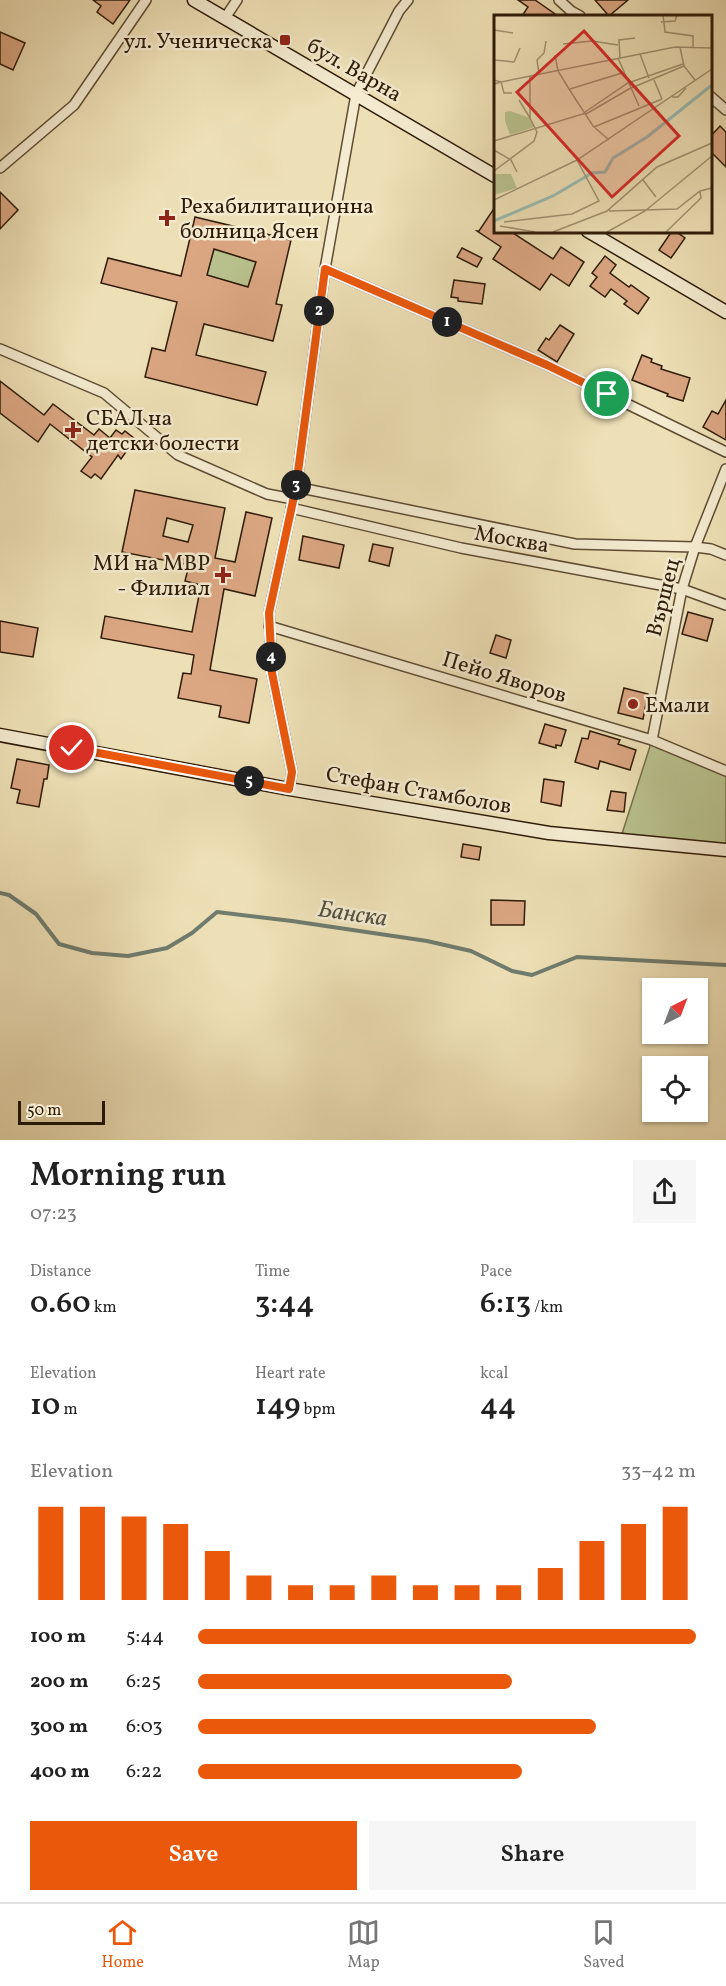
<!DOCTYPE html>
<html lang="en">
<head>
<meta charset="utf-8">
<style>
	body { margin:0; font-family:Vollkorn,serif; background:#f6f6f6; color:#222; height:100vh; display:flex; flex-direction:column; font-size:22px; white-space:nowrap }
	* { box-sizing:border-box; margin:0 }
	p { font-size:20px; color:#767676 }
	.icon { flex:none; width:33px; height:33px; fill:none; stroke:currentColor; stroke-width:2; stroke-linecap:round; stroke-linejoin:round }
	.map { position:relative; height:1140px; overflow:hidden }
	.drawer { display:flex; flex-direction:column; background:#fff; flex:1 }
	.drawer>* { flex:none }
	.needle { width:39px; rotate:42deg }
	.fabs { position:absolute; left:642px; top:978px; display:grid; gap:12px }
	.fabs a { display:grid; place-items:center; width:66px; height:66px; border-radius:0px; background:#fff; box-shadow:0 2px 4px #0004; font-size:30px }
	.scale { position:absolute; left:18px; bottom:15px; width:87px; box-sizing:border-box; padding-left:6px; border:3px solid #2e1b07; border-top:0; font-size:16px; line-height:21px; white-space:nowrap; color:#2e1b07; -webkit-text-stroke:4px #f4ebd0; paint-order:stroke }
	.pin { position:absolute; display:grid; place-items:center; width:51px; height:51px; color:#fff; margin:-26px; border:3px solid #fff; border-radius:50%; box-shadow:0 2px 6px #0007 }
	.km { position:absolute; width:30px; height:30px; margin:-15px; border-radius:50%; background:#222; color:#fff; font-size:16px; line-height:30px; text-align:center }
	.round { display:grid; place-items:center; flex:none; width:63px; height:63px; border-radius:0px; background:#f6f6f6 }
	.overview { display:flex; align-items:center; justify-content:space-between; height:102px; padding:0 30px }
	h1 { font-size:33px; font-weight:600; line-height:45px }
	.metrics { display:grid; grid-template-columns:repeat(3,1fr); gap:9px; height:102px; padding:6px 30px }
	.metrics div { display:grid; align-content:center }
	.metrics b { font-size:30px; font-weight:600 }
	.metrics small { font-size:16px; font-weight:400 }
	.metrics p { font-size:16px }
	.chart { height:168px; padding:12px 30px }
	.chart p { display:flex; justify-content:space-between }
	.chart svg { width:100%; height:108px; margin-top:6px; stroke:#ea580c; stroke-width:6 }
	.cta { display:flex; gap:12px; margin-top:auto; padding:12px 30px }
	.cta a { flex:1; height:69px; border-radius:0px; background:#ea580c; color:#fff; font-size:24px; font-weight:600; line-height:69px; text-align:center }
	.cta a+a { background:#f6f6f6; color:#222 }
	ul { padding:0 30px; list-style:none; font-size:20px }
	li { display:grid; grid-template-columns:96px 72px 1fr; align-items:center; height:45px }
	li i { height:15px; border-radius:8px; background:#ea580c }
	.dock { display:flex; justify-content:space-around; align-items:center; height:84px; border-top:2px solid #e0e0e0; background:#fff; font-size:16px; color:#767676 }
	.dock a { display:grid; justify-items:center; gap:3px }
	.dock .on { color:#ea580c }
	.map>svg:first-child { display:block }
	.green { fill:#b9c28e; stroke:#746e4a; stroke-width:1.5 }
	.lines { fill:none; stroke-linecap:round; stroke-linejoin:round }
	.stream { stroke:#6f7c6e; stroke-width:4 }
	.building { fill:#dba783; stroke:#2e1b07; stroke-width:1.5; fill-rule:evenodd }
	.street-casing { stroke:#5e4c33; stroke-width:12 }
	.secondary-casing { stroke:#2e1b07; stroke-width:15 }
	.street { stroke:#f4ebd0; stroke-width:9 }
	.secondary { stroke:#f4ebd0; stroke-width:12 }
	.route-casing { stroke:#fff; stroke-width:12 }
	.route { stroke:#ea580c; stroke-width:8 }
	.poi-dot { fill:#8f2418; stroke:#f4ebd0; stroke-width:2 }
	.labels { text-anchor:middle; stroke-width:5; stroke-linejoin:round; paint-order:stroke }
	.poi-label { font-size:22px; fill:#2e1b07; stroke:#f4ebd0; text-anchor:start }
	.street-label { font-size:22px; fill:#2e1b07; stroke:#f4ebd0 }
	.water-label { font-size:24px; font-style:italic; fill:#545343; stroke:#f4ebd0 }
	.inset-river { fill:none; stroke:#9abcb3; stroke-width:3 }
	.inset-road { fill:none; stroke:#a19170; stroke-width:1.5 }
	.view { fill:#d62828; fill-opacity:0.15; stroke:#d62828; stroke-width:3 }
	.inset-edge { fill:none; stroke:#2e1b07; stroke-width:3 }
</style>
</head>
<body>
<div class="map">
<svg width="726" height="1140" viewBox="0 0 726 1140">
	<rect width="100%" height="100%" fill="#eee0b6"/>
	<filter id="stains"><feTurbulence type="fractalNoise" baseFrequency=".00333" numOctaves="4"/><feColorMatrix values="0 0 0 0 .2 0 0 0 0 .09 0 0 0 0 .02 0 0 0 .5 -.17"/></filter>
	<radialGradient id="worn" r=".72"><stop offset=".6" stop-color="#630" stop-opacity="0"/><stop offset="1" stop-color="#630" stop-opacity=".3"/></radialGradient>
	<g class="green">
		<path d="M214,249L256,262L248,287L223,280L204,284Z"/>
		<path d="M652,740L726,771V850L620,840Z"/>
	</g>
	<g class="lines">
		<path class="stream" d="M0,893L9,895L36,914L59,944L92,953L128,956L167,948L192,933L217,912L292,921L427,941L471,951L512,971L532,975L577,957L726,965"/>
	</g>
	<g class="building">
		<path d="M93,0H130L113,24L97,12L101,6Z"/>
		<path d="M518,0H535L558,16H522L528,7Z"/>
		<path d="M595,0H628L609,16Z"/>
		<path d="M0,32L25,43L13,70L0,64Z"/>
		<path d="M720,126L726,132V167L710,151V137Z"/>
		<path d="M0,192L18,210L0,229Z"/>
		<path d="M495,207V231H510L553,259L561,247L584,262L569,286L551,274L540,290L493,259L501,247L477,231H479Z"/>
		<path d="M195,217L291,240L276,304L282,305L273,341L204,324L196,355L266,372L257,405L145,377L152,348L165,351L177,302L101,283L108,258L181,276ZM214,249L256,262L248,287L207,275Z"/>
		<path d="M672,231H675L685,238L671,258L659,250Z"/>
		<path d="M462,248L482,258L477,267L457,257Z"/>
		<path d="M605,256L616,265L610,273L629,287L631,285L649,298L638,314L624,304L627,301L611,289L605,297L590,286L597,277L592,273Z"/>
		<path d="M454,280L485,284L482,304L458,301V298L451,297Z"/>
		<path d="M560,325L574,334L557,362L538,350L546,338L549,340Z"/>
		<path d="M642,355L652,359L651,362L662,366L661,369L690,378L683,401L667,396L668,394L632,380Z"/>
		<path d="M0,381L44,415L53,404L94,435L99,429L110,438L116,430L122,434L125,431L135,439L121,459L118,455L101,479L95,474L91,478L81,471L92,457L50,424L38,442L0,413Z"/>
		<path d="M726,400V440L703,427L712,411L718,414Z"/>
		<path d="M135,490L225,508L215,558L235,562L246,512L272,518L255,596L224,589L210,670L257,679L249,723L219,717L221,706L178,698L183,673L191,674L194,655L101,638L105,616L192,632L201,585L185,581L189,565L122,552ZM167,518L193,525L188,542L163,536Z"/>
		<path d="M303,536L344,545L339,568L299,560Z"/>
		<path d="M373,544L393,548L389,566L369,561Z"/>
		<path d="M688,612L713,619L707,641L682,634Z"/>
		<path d="M0,621L38,628L33,657L0,652Z"/>
		<path d="M496,635L511,640L506,658L490,653Z"/>
		<path d="M624,688L648,694L643,719L618,713Z"/>
		<path d="M545,724L566,730L561,746L556,745V748L539,743Z"/>
		<path d="M590,731L620,740L618,744L636,750L630,770L600,761L598,769L575,762L582,738L588,739Z"/>
		<path d="M17,759L49,765L47,779H44L39,807L17,803L20,790L11,788Z"/>
		<path d="M544,779L564,782L561,806L541,802Z"/>
		<path d="M611,791L626,793L624,812L607,810Z"/>
		<path d="M463,844L481,847L479,860L461,857Z"/>
		<path d="M491,900L525,901L524,925H491Z"/>
	</g>
	<g class="lines">
		<g class="street-casing">
			<g id="street">
				<path d="M559,0L571,11L580,16"/>
				<path d="M225,18L237,0"/>
				<path d="M710,96L726,110"/>
				<path d="M0,168L74,105L146,0"/>
				<path d="M325,269L547,365L726,452"/>
				<path d="M0,349L104,393L178,455L267,494L293,499"/>
				<path d="M296,487L575,544L695,547L711,549L726,555"/>
				<path d="M291,508L461,548L682,589L726,605"/>
				<path d="M269,626L652,740L726,771"/>
				<path d="M652,740L682,589L695,547L726,469"/>
				<path d="M289,789L292,772L272,673L269,613L296,487L325,269L356,94L399,11L408,0"/>
			</g>
		</g>
		<g class="secondary-casing">
			<g id="secondary">
				<path d="M194,0L495,176"/>
				<path d="M588,231L726,312"/>
				<path d="M0,735L289,789L549,833L726,850"/>
			</g>
		</g>
		<use href="#street" class="street"/>
		<use href="#secondary" class="secondary"/>
	</g>
	<g class="lines">
		<g class="route-casing">
			<path id="route" d="M72,748L289,789L292,772L272,673L269,613L296,487L325,269L547,365L607,394"/>
		</g>
		<use href="#route" class="route"/>
	</g>
	<g class="poi-dot">
		<rect x="279" y="34" width="12" height="12" rx="3"/>
		<path d="M164 209h6v6h6v6h-6v6h-6v-6h-6v-6h6z"/>
		<path d="M70 421h6v6h6v6h-6v6h-6v-6h-6v-6h6z"/>
		<path d="M220 566h6v6h6v6h-6v6h-6v-6h-6v-6h6z"/>
		<circle cx="633" cy="704" r="6"/>
	</g>
	<g class="labels">
		<g class="poi-label">
			<text x="273" y="48" text-anchor="end">ул. Ученическа</text>
			<text x="180" y="213">Рехабилитационна<tspan x="180" dy="25">болница Ясен</tspan></text>
			<text x="86" y="425">СБАЛ на<tspan x="86" dy="25">детски болести</tspan></text>
			<text x="210" y="570" text-anchor="end">МИ на МВР<tspan x="210" dy="25">- Филиал</tspan></text>
			<text x="645" y="712">Емали</text>
		</g>
		<g class="street-label">
			<text transform="translate(355 69) rotate(30)" y="8">бул. Варна</text>
			<text transform="translate(512 538) rotate(10)" y="8">Москва</text>
			<text transform="translate(662 597) rotate(-76)" y="8">Вършец</text>
			<text transform="translate(505 676) rotate(17)" y="8">Пейо Яворов</text>
			<text transform="translate(419 789) rotate(10)" y="8">Стефан Стамболов</text>
		</g>
		<g class="water-label">
			<text transform="translate(353 913) rotate(8)" y="8">Банска</text>
		</g>
	</g>
	<g transform="translate(494 15)">
		<rect width="218" height="218" fill="#eee0b6"/>
		<path d="M16,96L36,103L40,112L16,120L11,106V97ZM0,159H17L23,173L0,180Z" fill="#b9c28e"/>
		<path class="inset-river" d="M0,206L59,181L98,158L111,157L119,143L153,122L218,70"/>
		<path class="inset-road" d="M169,0L171,17L199,21V33M167,7L181,6L183,0M0,15L19,18M69,29L98,26L124,30M186,32L190,51L201,65M146,39L155,63M61,40L64,56L75,74L99,111L115,125M124,43L145,91M126,43L125,25L141,23M0,45L20,47L26,33M45,59L43,45L50,38L52,26M0,65L7,67L181,32L218,33M160,65L168,84M0,69L7,67L10,78H18M76,74L128,58M178,82H184L192,73M25,85L36,103M91,97L134,68L189,49M92,99L135,74L190,51M100,112L168,84M0,126L92,98M0,135L17,145L23,157M0,156L40,126L43,117L36,103V61M149,165L162,182M0,185L83,145L218,54M115,196L183,194L206,176L218,173M10,207L78,199L105,186L83,145M6,211L41,217M59,217L113,196L163,152L218,128M113,217L151,196L218,141M172,217L207,183L206,177"/>
		<path class="view" d="M90,16L185,121L118,182L23,77Z"/>
		<rect width="218" height="218" class="inset-edge"/>
	</g>
	<rect width="100%" height="100%" filter="url(#stains)"/>
	<rect width="100%" height="100%" fill="url(#worn)"/>
</svg>
<div class="fabs">
<a><svg class="needle" viewBox="-14 -14 28 28"><path d="M0-13l5 13h-10z" fill="#e53935"/><path d="M0 13l5-13h-10z" fill="#767676"/></svg></a>
<a><svg class="icon" aria-label="locate" viewBox="0 0 24 24"><circle cx="12" cy="12" r="6"/><path d="M12 2v4M12 18v4M2 12h4M18 12h4"/></svg></a>
</div>
<div class="scale">50 m</div>
<div class="pin" style="left:607px;top:394px;background:#1e9e55"><svg class="icon" aria-label="arrive" viewBox="0 0 24 24"><path d="M6 21V4h12l-3 4 3 4H6"/></svg></div>
<div class="pin" style="left:72px;top:748px;background:#d93025"><svg class="icon" aria-label="check" viewBox="0 0 24 24"><path d="M5 12l5 5 9-10"/></svg></div>
<b class="km" style="left:447px;top:322px">1</b>
<b class="km" style="left:319px;top:311px">2</b>
<b class="km" style="left:296px;top:485px">3</b>
<b class="km" style="left:271px;top:657px">4</b>
<b class="km" style="left:249px;top:781px">5</b>
</div>
<section class="drawer">
<div class="overview"><div><h1>Morning run</h1><p>07:23</p></div><a class="round"><svg class="icon" aria-label="share" viewBox="0 0 24 24"><path d="M12 15V3M7 8l5-5 5 5M5 13v7h14v-7"/></svg></a></div>
<div class="metrics">
<div><p>Distance</p><b>0.60<small> km</small></b></div>
<div><p>Time</p><b>3:44</b></div>
<div><p>Pace</p><b>6:13<small> /km</small></b></div>
</div>
<div class="metrics">
<div><p>Elevation</p><b>10<small> m</small></b></div>
<div><p>Heart rate</p><b>149<small> bpm</small></b></div>
<div><p>kcal</p><b>44</b></div>
</div>
<div class="chart"><p><span>Elevation</span>33–42 m</p>
<svg viewBox="0 0 160 44" preserveAspectRatio="none"><path d="M5 44V6M15 44V6M25 44V10M35 44V13M45 44V24M55 44V34M65 44V38M75 44V38M85 44V34M95 44V38M105 44V38M115 44V38M125 44V31M135 44V20M145 44V13M155 44V6"/></svg>
</div>
<ul>
<li><b>100 m</b>5:44<i style="width:100%"></i></li>
<li><b>200 m</b>6:25<i style="width:63%"></i></li>
<li><b>300 m</b>6:03<i style="width:80%"></i></li>
<li><b>400 m</b>6:22<i style="width:65%"></i></li>
</ul>
<div class="cta"><a>Save</a><a>Share</a></div>
</section>
<nav class="dock">
<a class="on"><svg class="icon" aria-label="home" viewBox="0 0 24 24"><path d="M3 11l9-7 9 7M6 9v11h12V9"/></svg>Home</a>
<a><svg class="icon" aria-label="map" viewBox="0 0 24 24"><path d="M3 6l6-2 6 2 6-2v14l-6 2-6-2-6 2zM9 4v14M15 6v14"/></svg>Map</a>
<a><svg class="icon" aria-label="saved" viewBox="0 0 24 24"><path d="M7 4h10v16l-5-4-5 4z"/></svg>Saved</a>
</nav>
</body>
</html>
